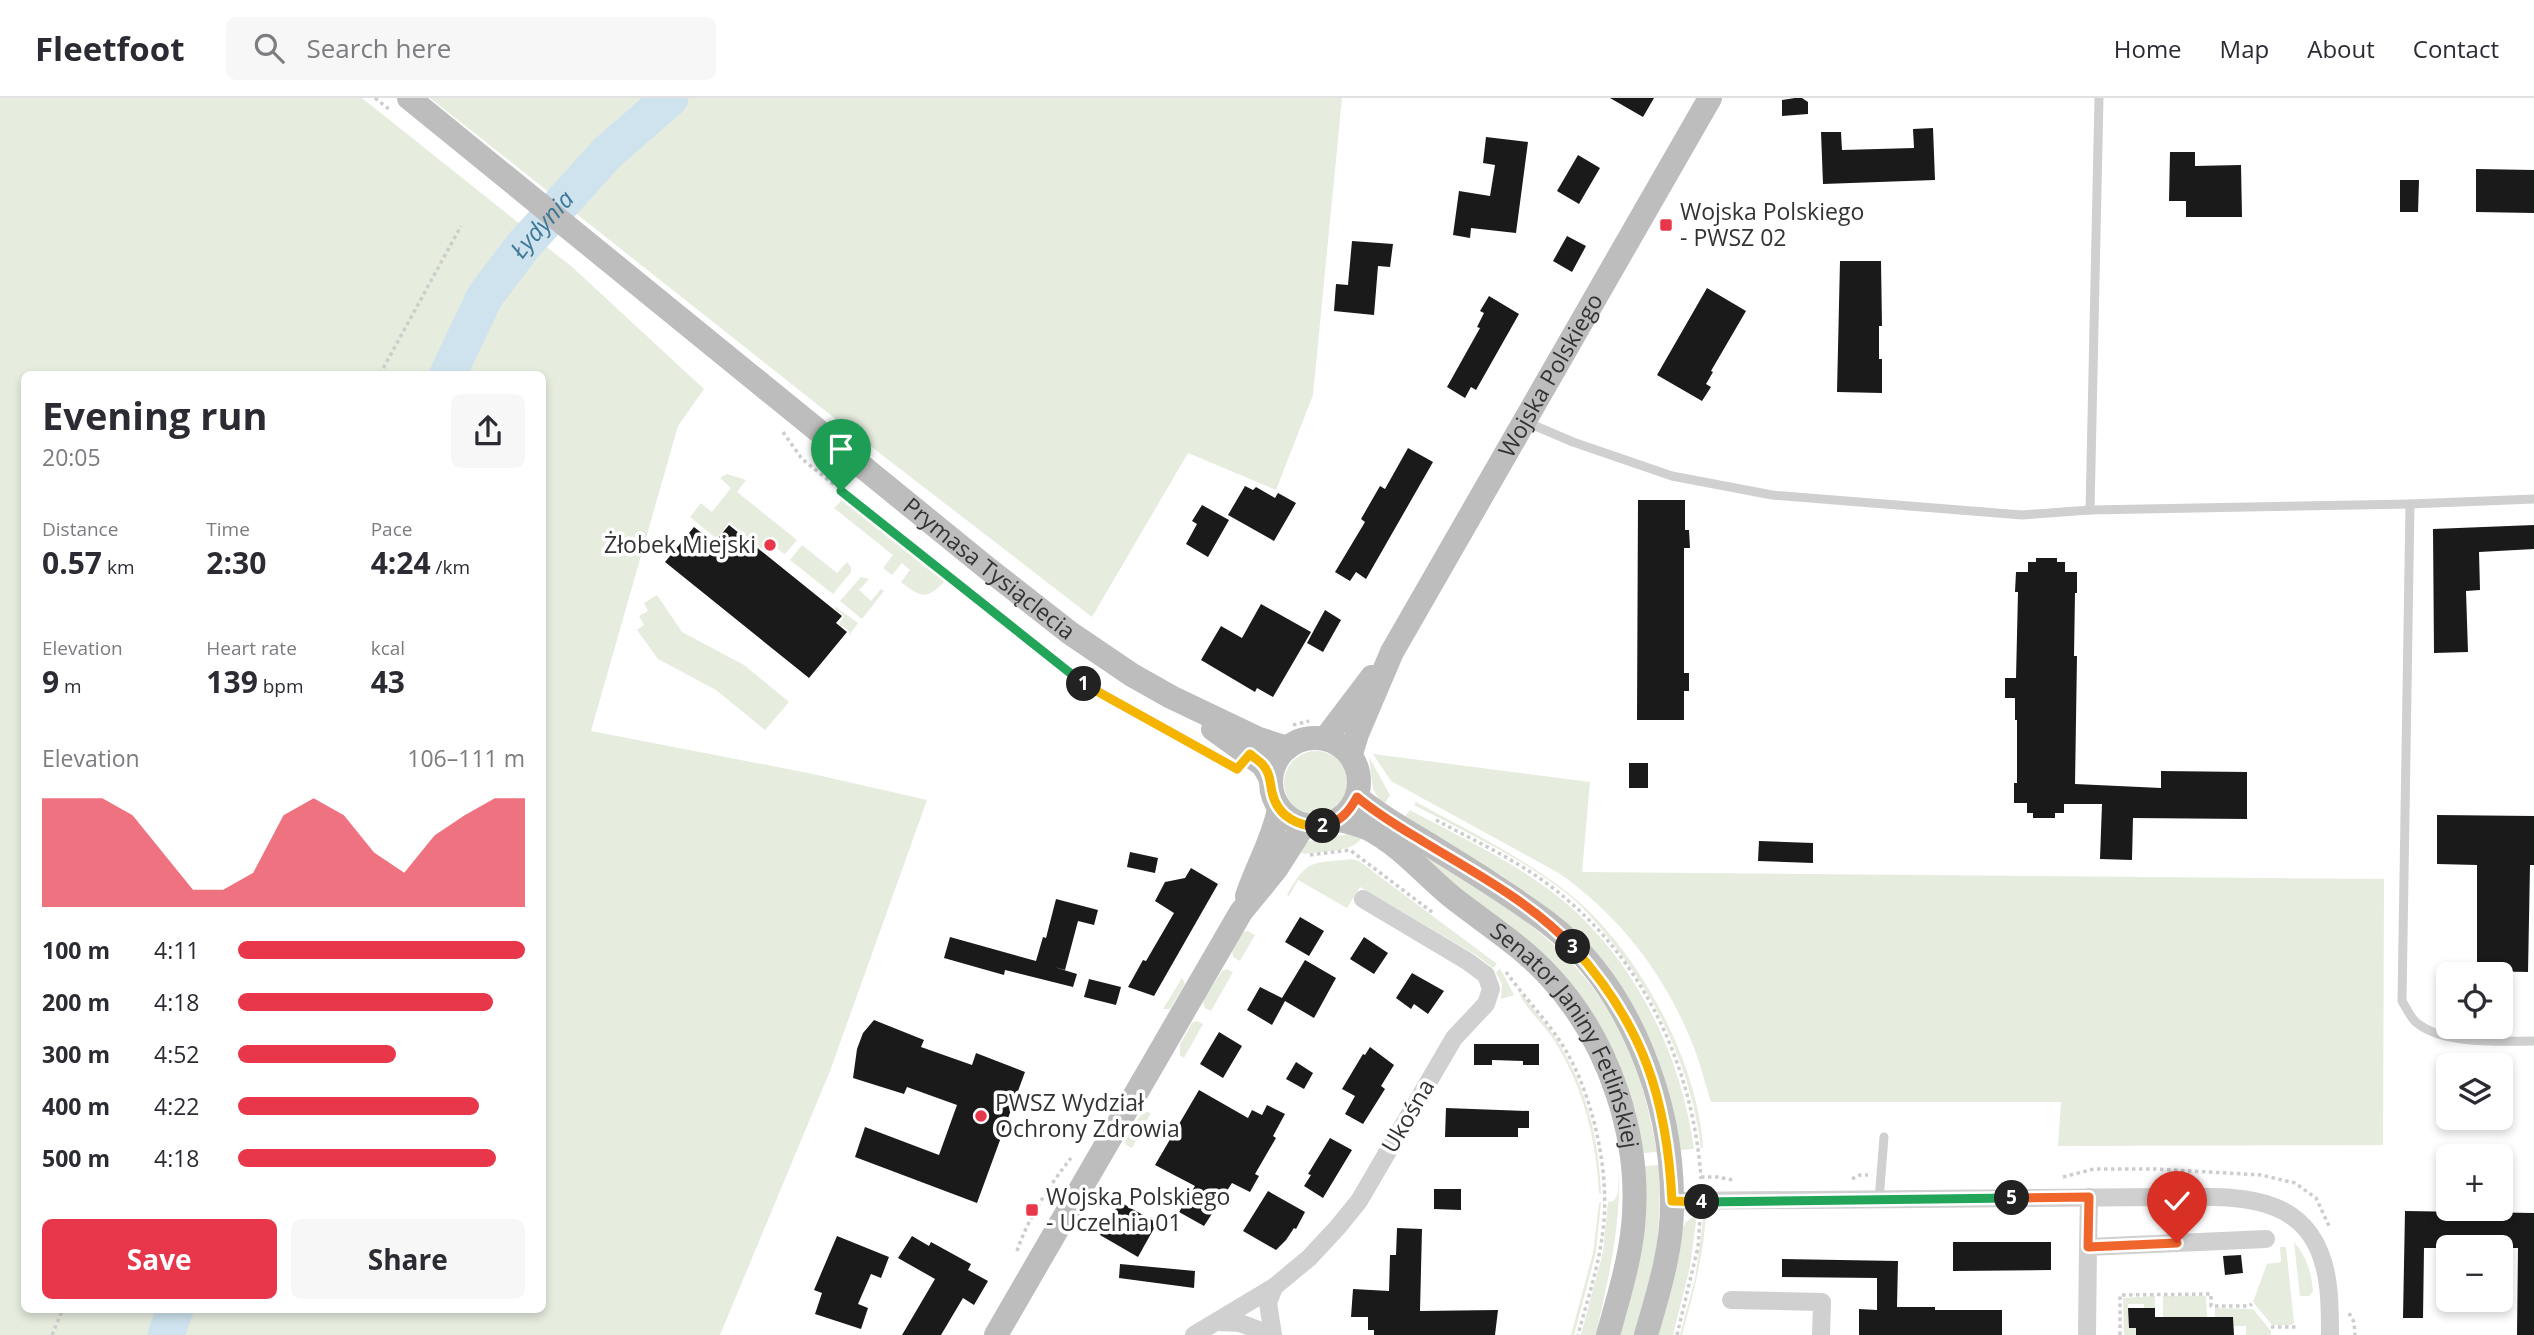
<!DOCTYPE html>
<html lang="en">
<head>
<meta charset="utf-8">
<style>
	body { margin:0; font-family:"Open Sans",sans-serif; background:#f7f7f7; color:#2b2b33; height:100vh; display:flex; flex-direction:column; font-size:26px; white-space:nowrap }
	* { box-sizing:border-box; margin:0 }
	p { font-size:23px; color:#7c7c81 }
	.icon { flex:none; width:38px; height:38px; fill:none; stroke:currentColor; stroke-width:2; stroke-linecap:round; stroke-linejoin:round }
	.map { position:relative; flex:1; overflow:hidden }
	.details { position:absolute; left:21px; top:273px; width:525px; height:942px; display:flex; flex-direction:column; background:#fff; border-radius:10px; box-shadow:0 4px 10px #0003 }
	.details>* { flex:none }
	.fabs { position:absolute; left:2436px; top:864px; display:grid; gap:14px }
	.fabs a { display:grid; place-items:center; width:77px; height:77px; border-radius:10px; background:#fff; box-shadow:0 4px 10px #0003; font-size:35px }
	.pin { position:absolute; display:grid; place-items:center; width:60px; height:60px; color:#fff; margin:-72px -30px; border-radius:50% 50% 50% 0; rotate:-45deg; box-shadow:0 0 7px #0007 }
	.pin .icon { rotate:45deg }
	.km { position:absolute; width:35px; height:35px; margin:-18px; border-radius:50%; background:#222; color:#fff; font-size:19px; line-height:35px; text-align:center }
	.round { display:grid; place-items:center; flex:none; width:74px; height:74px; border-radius:10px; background:#f7f7f7 }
	.headline { display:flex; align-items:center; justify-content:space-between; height:119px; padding:0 21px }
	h1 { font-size:38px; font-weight:700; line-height:52px }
	.figures { display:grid; grid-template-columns:repeat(3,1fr); gap:10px; height:119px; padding:7px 21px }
	.figures div { display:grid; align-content:center }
	.figures b { font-size:30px; font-weight:700 }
	.figures small { font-size:19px; font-weight:400 }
	.figures p { font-size:19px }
	.chart { height:196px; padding:14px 21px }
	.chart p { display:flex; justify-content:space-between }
	.chart svg { width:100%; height:126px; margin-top:7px; fill:#e8374a; opacity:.7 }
	.primary-button { display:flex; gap:14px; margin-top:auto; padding:14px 21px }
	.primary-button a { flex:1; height:80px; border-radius:10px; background:#e8374a; color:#fff; font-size:28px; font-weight:700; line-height:80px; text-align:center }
	.primary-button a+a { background:#f7f7f7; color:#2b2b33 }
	ul { padding:0 21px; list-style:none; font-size:23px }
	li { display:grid; grid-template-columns:112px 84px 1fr; align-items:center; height:52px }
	li i { height:18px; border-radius:9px; background:#e8374a }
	header { display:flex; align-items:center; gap:42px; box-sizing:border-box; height:98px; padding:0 35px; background:#fff; border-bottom:2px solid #e1e1e2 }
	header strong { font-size:33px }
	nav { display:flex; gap:38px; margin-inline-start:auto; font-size:24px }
	.search { width:490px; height:63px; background:#f7f7f7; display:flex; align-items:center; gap:18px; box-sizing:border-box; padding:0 24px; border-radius:10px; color:#7c7c81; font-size:26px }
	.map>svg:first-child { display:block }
	.green { fill:#e6ecde; fill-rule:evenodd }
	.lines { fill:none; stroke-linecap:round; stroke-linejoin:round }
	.river { stroke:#cee3ee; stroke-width:37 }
	.building { fill:#1a1a1a }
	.path { stroke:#cdcdcd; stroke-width:3.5; stroke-dasharray:3.5 3.5; stroke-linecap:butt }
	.lane { stroke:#d0d0d0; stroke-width:9 }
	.street { stroke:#d0d0d0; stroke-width:18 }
	.secondary { stroke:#bdbdbd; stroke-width:24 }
	.split-1-casing { stroke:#fff; stroke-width:14 }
	.split-2-casing { stroke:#fff; stroke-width:14 }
	.split-3-casing { stroke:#fff; stroke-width:14 }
	.split-4-casing { stroke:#fff; stroke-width:14 }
	.split-5-casing { stroke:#fff; stroke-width:14 }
	.split-6-casing { stroke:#fff; stroke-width:14 }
	.split-1 { stroke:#22a559; stroke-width:9 }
	.split-2 { stroke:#f5b400; stroke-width:9 }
	.split-3 { stroke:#f0652b; stroke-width:9 }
	.split-4 { stroke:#f5b400; stroke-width:9 }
	.split-5 { stroke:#22a559; stroke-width:9 }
	.split-6 { stroke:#f0652b; stroke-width:9 }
	.poi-dot { fill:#e8374a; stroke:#fff; stroke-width:2.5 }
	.labels { text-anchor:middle; stroke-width:7; stroke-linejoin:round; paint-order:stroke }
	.poi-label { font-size:23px; fill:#333; stroke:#fff; text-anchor:start }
	.street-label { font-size:23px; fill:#333; stroke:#fff }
	.water-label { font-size:24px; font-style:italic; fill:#3e7897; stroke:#fff }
</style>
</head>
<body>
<header>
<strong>Fleetfoot</strong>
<div class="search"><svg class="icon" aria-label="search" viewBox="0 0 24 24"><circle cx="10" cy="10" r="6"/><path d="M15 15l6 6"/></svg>Search here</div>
<nav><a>Home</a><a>Map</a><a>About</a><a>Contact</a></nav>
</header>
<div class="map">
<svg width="2534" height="1237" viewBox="0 0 2534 1237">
	<rect width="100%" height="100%" fill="#fff"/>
	<g class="green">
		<path d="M0,0H362L530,134L524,147L536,141L570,167L704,291L678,328L591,633L813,676L927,702L830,973L720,1237H0ZM24,276H542V1211H24Z"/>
		<path d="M430,0H1342L1313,297L1276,392L1188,355L1092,519L842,326Z"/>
		<path d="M727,376L746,382L737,394L797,442L785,456L773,448L767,455L729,424L717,441L690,419L701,405L712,414L731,390L720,380Z"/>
		<path d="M844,400L945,483C927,502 921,500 901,484L910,472L902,465L892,477L883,470L893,457L834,410Z"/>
		<path d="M802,447L837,475L847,464L851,469V474L833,496L790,462Z"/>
		<path d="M861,479L869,481L859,492L871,503L881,491L884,493L862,521L840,503Z"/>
		<path d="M657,497L682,534L744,567L789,604L765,632L716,592L658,561L637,532L644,527L639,518L648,513L644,505Z"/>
		<path d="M836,509L858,525L849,537V533L839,526L844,518L834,510Z"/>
		<circle cx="1316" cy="685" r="32"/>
		<path d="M1373,656L1590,684L1582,774L2384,781L2383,1047L2058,1048L2061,1004H1711C1705,985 1700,965 1693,947C1666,878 1618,815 1557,774L1391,683Z"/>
		<path d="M1369,659L1390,697L1383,708L1373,691Z"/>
		<path d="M1416,704C1469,733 1525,760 1572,798C1638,852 1698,964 1703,1049L1701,1051C1692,975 1661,907 1614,847C1601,830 1587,813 1571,799C1524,761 1467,735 1414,707Z"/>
		<path d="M1410,712C1465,742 1527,769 1574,812C1641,874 1682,962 1694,1051L1680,1052L1667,991L1657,959L1644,931L1576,836L1544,807L1501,777L1401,723Z"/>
		<path d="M1394,734C1486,794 1592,851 1633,961C1644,991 1651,1022 1657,1054L1643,1055L1636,1014L1616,959L1409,752Z"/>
		<path d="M1349,736L1362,740C1352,755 1321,753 1304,756L1297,752L1309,743Z"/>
		<path d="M1351,761L1359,763L1497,866L1493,870L1476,857L1360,789L1347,810L1298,782L1289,798L1287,797C1308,760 1311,766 1351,761Z"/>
		<path d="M1248,833L1255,837L1240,863L1233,859L1232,852L1243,834Z"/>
		<path d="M1500,870L1514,897L1501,901L1502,886L1496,875Z"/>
		<path d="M1227,871L1233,874L1211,913L1205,910L1203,903L1222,873Z"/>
		<path d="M1182,880L1185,886L1170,911H1163Z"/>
		<path d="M1519,894C1526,900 1533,910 1540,919C1581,969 1599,1032 1601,1096L1599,1095C1596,1039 1583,989 1554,942C1544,926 1525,911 1519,894Z"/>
		<path d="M1197,923L1203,926L1184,960L1180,957V946L1192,925Z"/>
		<path d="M1148,1014L1151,1015L1132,1050L1126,1047L1125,1042L1142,1015Z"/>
		<path d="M1659,1067C1660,1095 1660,1123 1656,1151C1652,1180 1642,1209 1635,1237H1619L1645,1068Z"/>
		<path d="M1619,1071C1621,1129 1608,1181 1596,1237H1581L1603,1154L1608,1104L1614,1103L1618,1095Z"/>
		<path d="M1601,1104L1596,1154L1574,1237H1571L1593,1155L1599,1105Z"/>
		<path d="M1704,1115H1706C1704,1157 1693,1196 1682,1237H1680L1695,1181Z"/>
		<path d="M1697,1116L1690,1169L1673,1237H1658L1681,1132L1686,1124Z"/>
		<path d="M2294,1144C2307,1159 2311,1174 2313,1193L2309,1198H2300Z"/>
		<path d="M2280,1149H2286L2294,1225L2291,1227H2272L2253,1204L2267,1166L2281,1164Z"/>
		<path d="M2155,1198V1210H2144V1206H2128L2129,1229L2136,1230V1237H2124L2123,1200Z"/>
		<path d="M2163,1198H2206L2207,1219H2163Z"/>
		<path d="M2215,1210L2253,1211L2271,1233V1237H2246V1228H2234L2233,1219H2215Z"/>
	</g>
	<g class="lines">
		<g class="river">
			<path id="s1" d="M448,276L485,198L523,148L607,55L670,0"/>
			<path d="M166,1237L175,1211"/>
		</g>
	</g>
	<g class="building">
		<path d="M1610,0H1654L1643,19Z"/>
		<path d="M1795,0H1802L1808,4V16L1782,18V2Z"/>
		<path d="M1933,30L1935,82L1823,86L1821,34H1841L1842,52L1914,50L1913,31Z"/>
		<path d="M1486,39L1528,44L1516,135L1471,130L1470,140L1453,137L1459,93L1490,98L1495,67L1483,65Z"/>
		<path d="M2170,54H2195V68L2241,67L2242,119H2186V103H2169Z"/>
		<path d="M1578,57L1600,70L1579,106L1557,93Z"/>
		<path d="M2476,71L2534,72V115L2476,114Z"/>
		<path d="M2400,82H2419L2418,114H2400Z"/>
		<path d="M1567,138L1586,148L1572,174L1553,163Z"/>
		<path d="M1352,143L1393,146L1390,169L1378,168L1374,217L1334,213L1336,186L1348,187Z"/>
		<path d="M1840,163H1881L1882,228H1879V261H1882V295L1837,294Z"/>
		<path d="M1707,190L1746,213L1711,273L1713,274L1706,286L1711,289L1702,303L1657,277Z"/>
		<path d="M1489,198L1519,216L1476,292L1471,289L1465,300L1447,289L1480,230L1477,229L1484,215L1480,213Z"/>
		<path d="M1408,350L1433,364L1366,481L1356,474L1350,483L1335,474L1365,424L1361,421L1380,388L1385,391Z"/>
		<path d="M1245,388L1253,392L1256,389L1275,400L1278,395L1296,405L1274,443L1228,417Z"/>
		<path d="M1638,402H1685V432H1689L1690,450H1684V575H1689V593H1684V622H1637Z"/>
		<path d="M1202,407L1229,422L1208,459L1186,446L1197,426L1192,423Z"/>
		<path d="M729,427L842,518L836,525L847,534L809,580L665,464L694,429L714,445Z"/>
		<path d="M2534,427V451L2479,454L2480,492L2466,493L2468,554L2434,555L2433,431Z"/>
		<path d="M2036,460H2057V464H2065V474H2077V495H2075L2074,558H2077L2075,686L2161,690V673L2247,674V721L2133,720L2132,762L2100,761L2102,706H2064V715H2055V720H2033V715H2027V705H2014V685H2017V622H2015V600H2005V580H2016L2018,494H2015L2016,474H2028V464H2036Z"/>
		<path d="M1261,506L1311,534L1273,599L1257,590L1255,594L1201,562L1221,528L1242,540Z"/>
		<path d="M1325,512L1341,522L1323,554L1307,545Z"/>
		<rect x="1629" y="665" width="19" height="25"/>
		<path d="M2437,717L2534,718V767H2530L2528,874L2477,873V767L2437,766Z"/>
		<path d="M1759,743L1813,745V765L1758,763Z"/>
		<path d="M1130,754L1158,760L1155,775L1127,769Z"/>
		<path d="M1191,770L1218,786L1154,898L1128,889L1143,862L1146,863L1174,815L1155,803L1165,784L1185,780Z"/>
		<path d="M1056,801L1098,812L1094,827L1078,823L1065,872L1054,869L1077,876L1073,889L1005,872L1004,877L944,860L950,839L1036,863L1043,839L1046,840Z"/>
		<path d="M1300,819L1324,833L1309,858L1285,844Z"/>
		<path d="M1364,839L1388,855L1374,876L1350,861Z"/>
		<path d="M1305,862L1336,880L1314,920L1285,903L1272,927L1247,912L1260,889L1282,900Z"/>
		<path d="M1412,875L1444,893L1428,916L1414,906L1411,911L1396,900Z"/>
		<path d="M1089,881L1121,889L1116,907L1084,899Z"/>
		<path d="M874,922L924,942L921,949L972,967L976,955L1025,974L977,1105L855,1059L865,1029L939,1057L957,1007L907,989L904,996L853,980L857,951L863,935Z"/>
		<path d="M1219,934L1242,948L1223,980L1200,966Z"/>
		<path d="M1474,946H1539V967H1523V963L1492,962V967H1474Z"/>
		<path d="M1370,949L1394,967L1381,988L1385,991L1363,1026L1345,1016L1355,998L1342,991L1363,956L1365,957Z"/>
		<path d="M1296,964L1313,975L1304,991L1286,981Z"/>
		<path d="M1199,992L1248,1020L1252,1012L1262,1017L1267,1007L1285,1016L1273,1038L1276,1040L1255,1076L1259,1078L1250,1094L1232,1085L1204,1128L1179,1114L1195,1088L1155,1067Z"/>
		<path d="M1446,1010L1529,1013V1030H1518V1039H1445Z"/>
		<path d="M1330,1040L1352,1052L1323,1100L1304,1088L1311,1077L1308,1076Z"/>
		<path d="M1434,1091H1461V1112L1434,1111Z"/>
		<path d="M1268,1093L1305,1114L1296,1131L1294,1130L1286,1142L1276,1152L1243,1133Z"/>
		<path d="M1120,1104L1157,1125L1138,1159L1100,1137Z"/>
		<path d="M2405,1113L2534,1115V1237H2517L2518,1150H2424L2423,1220H2403Z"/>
		<path d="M1397,1130L1422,1131L1420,1213L1498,1212L1495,1237H1374V1232H1368V1219H1351L1353,1191L1389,1193L1390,1157H1396Z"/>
		<path d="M837,1138L889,1159L881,1180L871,1176L858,1206L868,1210L861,1231L815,1216L822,1195L814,1192Z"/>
		<path d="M912,1138L929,1148L931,1144L971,1166L968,1172L988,1183L974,1207L963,1200L941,1237H902L935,1181L898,1160Z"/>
		<path d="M1953,1144H2051V1172L1953,1173Z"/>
		<path d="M2241,1157L2243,1175L2225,1177L2223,1158Z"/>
		<path d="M1782,1161L1898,1163L1897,1209H1935V1212H2002V1237H1859V1211L1877,1212V1180L1782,1179Z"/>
		<path d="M1120,1166L1195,1173L1194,1190L1119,1180Z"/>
		<path d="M2128,1210H2155V1219H2233L2234,1237H2136V1230H2129Z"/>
	</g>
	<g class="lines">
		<g class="path">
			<path d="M375,0L390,12"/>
			<path d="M380,276L461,128"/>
			<path d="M783,334L802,361L1090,591L1198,650"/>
			<path d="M1293,627L1309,623"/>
			<path d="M1436,722C1479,745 1527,767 1564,799C1647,868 1694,974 1701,1081"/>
			<path d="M1310,757L1350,752L1432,814"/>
			<path d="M1506,874C1527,903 1553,928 1570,960C1595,1007 1610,1079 1603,1132C1599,1168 1587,1203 1578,1237"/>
			<path d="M1701,1079H1717L1733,1082"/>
			<path d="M2063,1079L2094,1071H2156L2261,1077L2295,1085L2316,1100L2330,1130"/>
			<path d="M1852,1081L1860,1077H1868"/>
			<path d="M1017,1153C1028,1120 1049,1088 1071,1060"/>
			<path d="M2349,1215L2354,1224L2355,1237"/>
			<path d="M2271,1229H2297"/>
			<path d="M52,1237L63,1211"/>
			<path d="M1677,1237L1698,1149L1700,1120"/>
			<path d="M2120,1237V1197L2211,1196V1208H2249L2252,1206"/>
		</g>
		<g class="lane">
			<path d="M1526,324L1573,344L1672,378L1772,397L2022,417L2090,412L2410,406L2534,401"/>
			<path d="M2410,406L2402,903C2406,909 2411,921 2417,925C2444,947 2501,943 2534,943"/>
			<path d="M2090,412L2099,0"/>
			<path d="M1879,1102L1884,1039"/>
		</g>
		<g class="street">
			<path d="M1672,1103L2161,1099C2237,1099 2316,1090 2328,1188C2330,1204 2330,1221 2330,1237"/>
			<path d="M2088,1149L2089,1099"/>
			<path d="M1731,1202L1822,1204L1821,1237"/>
			<path d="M1218,1224L1240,1225L1272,1237"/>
			<path d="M1194,1237L1274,1189L1309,1160L1337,1130L1359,1103L1454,940L1486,906L1491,891L1486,877L1467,863L1363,801"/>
			<path d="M1273,1237L1268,1205L1274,1189"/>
			<path d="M2087,1237L2088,1149L2266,1141"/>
		</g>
		<g class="secondary">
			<path id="s2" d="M409,0L987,470L1070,535L1132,577L1171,599L1259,641L1287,650"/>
			<path d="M1213,631L1263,667L1271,681"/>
			<circle cx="1315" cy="684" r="44"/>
			<path d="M1325,641L1372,579"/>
			<path id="s3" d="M1351,656L1357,636L1392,554L1710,0"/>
			<path d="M1357,699C1379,718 1404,731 1428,746C1468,771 1510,796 1548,825C1629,887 1672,1003 1672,1102C1673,1148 1659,1193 1646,1237"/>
			<path id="s4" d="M1339,722C1349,724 1360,727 1369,731C1400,747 1425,777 1452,799C1485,825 1522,848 1550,879C1610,944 1642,1041 1633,1129C1629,1166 1618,1201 1608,1237"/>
			<path d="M1247,798C1257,768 1273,742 1279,711"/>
			<path d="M996,1237L1241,814L1276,771L1304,727"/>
		</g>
	</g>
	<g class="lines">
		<g class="split-1-casing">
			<path id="split-1" d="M841,393L1084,586"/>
		</g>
		<g class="split-2-casing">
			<path id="split-2" d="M1084,586L1237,671L1250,656C1254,660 1260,663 1263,667C1270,675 1270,684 1272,694C1277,719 1300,730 1323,728"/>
		</g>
		<g class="split-3-casing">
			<path id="split-3" d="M1323,728C1340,724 1349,714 1357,699C1378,717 1401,730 1424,744C1475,775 1532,805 1573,849"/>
		</g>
		<g class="split-4-casing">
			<path id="split-4" d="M1573,849C1643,927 1667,1000 1672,1103L1702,1104"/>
		</g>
		<g class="split-5-casing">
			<path id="split-5" d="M1702,1104L2012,1100"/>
		</g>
		<g class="split-6-casing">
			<path id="split-6" d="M2012,1100L2089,1099L2088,1149L2177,1145"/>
		</g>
		<use href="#split-1" class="split-1"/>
		<use href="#split-2" class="split-2"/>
		<use href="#split-3" class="split-3"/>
		<use href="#split-4" class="split-4"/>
		<use href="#split-5" class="split-5"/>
		<use href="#split-6" class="split-6"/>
	</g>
	<g class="poi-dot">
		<rect x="1659" y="120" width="14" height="14" rx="3.5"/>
		<circle cx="770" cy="447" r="7"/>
		<circle cx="981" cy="1018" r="7"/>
		<rect x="1025" y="1105" width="14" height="14" rx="3.5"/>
	</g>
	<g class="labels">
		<g class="poi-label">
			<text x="1680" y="122">Wojska Polskiego<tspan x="1680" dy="26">- PWSZ 02</tspan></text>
			<text x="756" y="455" text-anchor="end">Żłobek Miejski</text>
			<text x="995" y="1013">PWSZ Wydział<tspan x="995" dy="26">Ochrony Zdrowia</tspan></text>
			<text x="1046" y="1107">Wojska Polskiego<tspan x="1046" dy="26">- Uczelnia 01</tspan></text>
		</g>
		<g class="street-label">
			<text dy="8" stroke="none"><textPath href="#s3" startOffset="429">Wojska Polskiego</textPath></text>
			<text dy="8" stroke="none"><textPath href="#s2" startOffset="747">Prymasa Tysiąclecia</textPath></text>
			<text dy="8" stroke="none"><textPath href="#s4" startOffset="324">Senator Janiny Fetlińskiej</textPath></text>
			<text transform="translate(1408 1018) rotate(-60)" y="8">Ukośna</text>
		</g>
		<g class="water-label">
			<text dy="8" stroke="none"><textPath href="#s1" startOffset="178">Łydynia</textPath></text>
		</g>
	</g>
</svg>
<div class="fabs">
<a><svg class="icon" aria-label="locate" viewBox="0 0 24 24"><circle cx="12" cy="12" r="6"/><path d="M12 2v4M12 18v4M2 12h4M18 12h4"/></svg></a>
<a><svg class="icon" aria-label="layers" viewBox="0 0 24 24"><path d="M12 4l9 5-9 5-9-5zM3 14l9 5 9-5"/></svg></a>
<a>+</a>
<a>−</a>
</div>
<div class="pin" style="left:841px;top:393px;background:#1e9e55"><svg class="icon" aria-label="arrive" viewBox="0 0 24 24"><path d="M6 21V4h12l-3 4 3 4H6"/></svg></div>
<div class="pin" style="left:2177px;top:1145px;background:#d93025"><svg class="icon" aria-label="check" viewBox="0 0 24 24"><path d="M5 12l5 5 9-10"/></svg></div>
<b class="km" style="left:1084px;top:586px">1</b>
<b class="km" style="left:1323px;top:728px">2</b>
<b class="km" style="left:1573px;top:849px">3</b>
<b class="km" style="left:1702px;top:1104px">4</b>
<b class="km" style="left:2012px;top:1100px">5</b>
<section class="details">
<div class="headline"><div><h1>Evening run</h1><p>20:05</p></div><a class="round"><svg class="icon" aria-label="share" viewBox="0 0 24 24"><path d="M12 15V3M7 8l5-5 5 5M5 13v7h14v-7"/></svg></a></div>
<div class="figures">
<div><p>Distance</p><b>0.57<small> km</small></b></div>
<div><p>Time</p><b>2:30</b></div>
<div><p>Pace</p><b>4:24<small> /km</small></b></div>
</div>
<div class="figures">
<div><p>Elevation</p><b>9<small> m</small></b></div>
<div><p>Heart rate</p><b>139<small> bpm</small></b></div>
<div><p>kcal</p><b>43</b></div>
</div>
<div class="chart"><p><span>Elevation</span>106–111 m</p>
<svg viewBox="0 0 160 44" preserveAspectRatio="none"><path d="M0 44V6L10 6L20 6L30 12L40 25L50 38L60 38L70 32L80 12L90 6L100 12L110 25L120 32L130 19L140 12L150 6L160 6V44z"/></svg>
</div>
<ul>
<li><b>100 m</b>4:11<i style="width:100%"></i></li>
<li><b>200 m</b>4:18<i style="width:89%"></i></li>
<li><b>300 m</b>4:52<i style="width:55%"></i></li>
<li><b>400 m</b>4:22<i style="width:84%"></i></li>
<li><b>500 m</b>4:18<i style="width:90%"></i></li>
</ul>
<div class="primary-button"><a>Save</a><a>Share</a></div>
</section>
</div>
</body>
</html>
